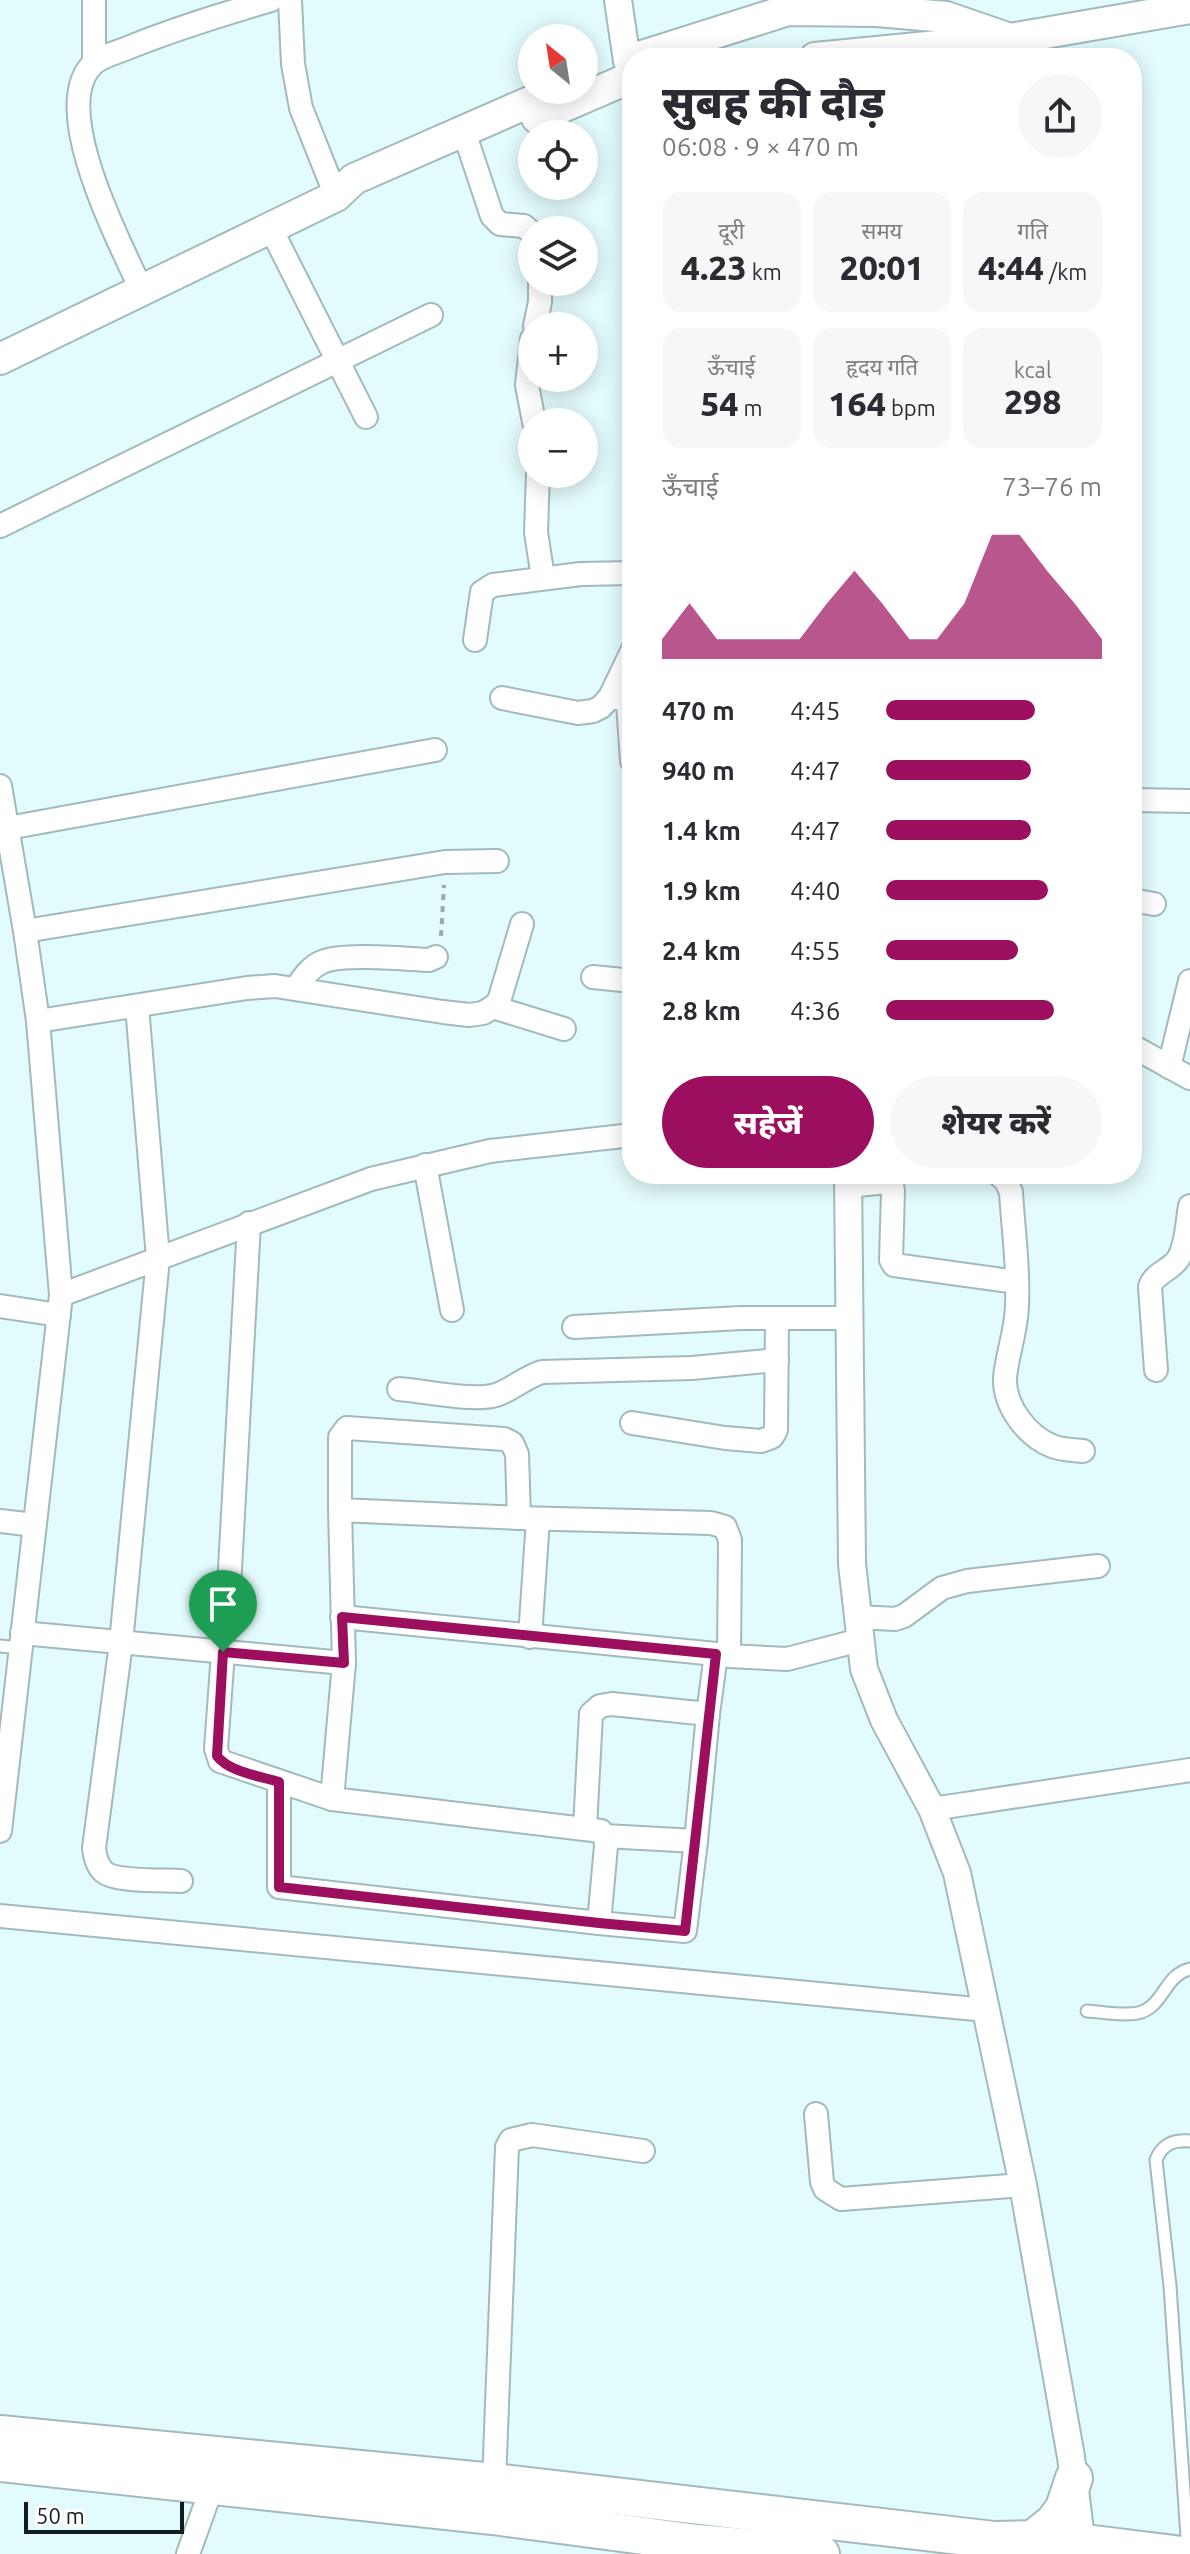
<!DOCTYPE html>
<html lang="hi">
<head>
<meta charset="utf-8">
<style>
	body { margin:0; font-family:Ubuntu,"Noto Sans Devanagari",sans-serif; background:#f7f7f7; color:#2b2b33; height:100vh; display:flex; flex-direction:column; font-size:30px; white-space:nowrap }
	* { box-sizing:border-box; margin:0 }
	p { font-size:26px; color:#7c7c81 }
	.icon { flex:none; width:44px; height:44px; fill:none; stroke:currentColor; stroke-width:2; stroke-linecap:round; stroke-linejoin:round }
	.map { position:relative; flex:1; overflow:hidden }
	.drawer { position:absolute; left:622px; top:48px; width:520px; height:1136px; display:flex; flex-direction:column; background:#fff; border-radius:32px; box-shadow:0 4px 20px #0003 }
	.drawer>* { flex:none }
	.needle { width:52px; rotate:330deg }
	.buttons { position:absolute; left:518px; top:24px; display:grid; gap:16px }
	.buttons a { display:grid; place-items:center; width:80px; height:80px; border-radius:50%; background:#fff; box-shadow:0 4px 20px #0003; font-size:40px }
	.scale { position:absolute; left:24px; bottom:20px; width:160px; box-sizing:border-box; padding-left:8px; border:4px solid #141c1d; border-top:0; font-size:22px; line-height:28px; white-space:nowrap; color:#141c1d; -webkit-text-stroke:6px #fff; paint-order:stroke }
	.pin { position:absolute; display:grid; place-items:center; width:68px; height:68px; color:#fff; margin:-82px -34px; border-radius:50% 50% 50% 0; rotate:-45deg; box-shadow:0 0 8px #0007 }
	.pin .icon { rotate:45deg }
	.round { display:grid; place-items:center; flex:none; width:84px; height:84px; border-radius:42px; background:#f7f7f7 }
	.headline { display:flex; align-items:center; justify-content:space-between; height:136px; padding:0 40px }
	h1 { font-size:44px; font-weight:800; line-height:60px }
	.figures { display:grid; grid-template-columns:repeat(3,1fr); gap:12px; height:136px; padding:8px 40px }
	.figures div { display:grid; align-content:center; border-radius:20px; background:#f7f7f7; text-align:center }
	.figures b { font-size:34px; font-weight:800 }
	.figures small { font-size:22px; font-weight:400 }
	.figures p { font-size:22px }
	.chart { height:224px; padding:16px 40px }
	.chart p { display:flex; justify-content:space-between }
	.chart svg { width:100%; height:144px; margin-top:8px; fill:#9c0f5e; opacity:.7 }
	.primary-button { display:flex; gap:16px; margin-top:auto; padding:16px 40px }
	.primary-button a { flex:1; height:92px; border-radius:48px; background:#9c0f5e; color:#fff; font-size:32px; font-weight:800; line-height:92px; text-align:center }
	.primary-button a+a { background:#f7f7f7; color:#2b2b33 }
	ul { padding:0 40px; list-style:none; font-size:26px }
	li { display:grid; grid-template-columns:128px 96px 1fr; align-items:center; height:60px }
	li i { height:20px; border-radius:10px; background:#9c0f5e }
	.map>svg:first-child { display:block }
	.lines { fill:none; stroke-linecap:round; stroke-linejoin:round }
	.service-casing { stroke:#a3babc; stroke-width:15 }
	.minor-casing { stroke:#a3babc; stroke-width:26 }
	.tertiary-casing { stroke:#a3babc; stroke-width:30 }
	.secondary-casing { stroke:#a3babc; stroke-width:34 }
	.trunk-casing { stroke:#a3babc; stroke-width:40 }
	.path { stroke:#99acad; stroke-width:4; stroke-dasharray:6 6; stroke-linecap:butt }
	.service { stroke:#fff; stroke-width:11 }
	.minor { stroke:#fff; stroke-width:22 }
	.tertiary { stroke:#fff; stroke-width:26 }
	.secondary { stroke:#fff; stroke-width:30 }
	.trunk { stroke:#fff; stroke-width:36 }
	.route-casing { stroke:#fff; stroke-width:16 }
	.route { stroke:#9c0f5e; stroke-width:10 }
</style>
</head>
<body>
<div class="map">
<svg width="1190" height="2554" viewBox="0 0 1190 2554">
	<rect width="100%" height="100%" fill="#e2fbfc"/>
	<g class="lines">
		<g class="service-casing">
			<g id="service">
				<path d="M0,1646L20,1648"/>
				<path d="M1087,2011C1103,2012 1123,2016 1138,2013C1164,2007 1164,1975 1190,1969"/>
				<path d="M1188,2552L1170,2286L1156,2160C1162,2144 1173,2140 1190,2141"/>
			</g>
		</g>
		<g class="minor-casing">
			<g id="minor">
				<path d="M290,0L293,64L301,108L336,196"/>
				<path d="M94,62V0"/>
				<path d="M469,147L492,216L500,224L524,226L532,233"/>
				<path d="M270,227L366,417"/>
				<path d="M141,289C120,243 49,109 92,65C99,57 115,53 125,49C174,29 220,15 271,0"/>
				<path d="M535,326L540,302V282"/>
				<path d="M532,339L527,385L534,422"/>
				<path d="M538,474L536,532L543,578"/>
				<path d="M0,526L431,315"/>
				<path d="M475,640L482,592L493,585L581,574L632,573"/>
				<path d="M610,697L624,699L628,703L632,761"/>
				<path d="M502,698L578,713L593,711L601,707L610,697L632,651"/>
				<path d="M0,786L25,931L38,1021L61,1295L0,1831"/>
				<path d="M1132,800L1190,801"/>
				<path d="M8,828L435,750"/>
				<path d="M1132,900L1154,904"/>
				<path d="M25,931L445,862L497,861"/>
				<path d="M593,977L632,981"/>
				<path d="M296,988C303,978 310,967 322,962C345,953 403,959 429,960L436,957"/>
				<path d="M137,1006L158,1258L121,1643L94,1848C95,1857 97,1866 104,1872C116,1882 164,1880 181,1881"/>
				<path d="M493,1007L564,1029"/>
				<path d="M38,1021L247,988L275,986L443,1012L469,1015L483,1013L493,1007L499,1001L522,924"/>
				<path d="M1132,1046L1190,1078"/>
				<path d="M1169,1067L1190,981"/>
				<path d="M425,1165L452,1310"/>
				<path d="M998,1174L1006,1181L1011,1192C1013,1229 1019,1267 1017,1304C1017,1329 1007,1354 1005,1378C1004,1406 1027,1436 1052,1446C1062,1450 1073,1450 1083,1451"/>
				<path d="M848,1186L887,1182L892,1185L893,1191L891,1260L894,1265L1017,1282"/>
				<path d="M61,1295L371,1179L490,1151L632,1135"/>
				<path d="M0,1306L59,1315"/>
				<path d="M574,1327L741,1318H849"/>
				<path d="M1156,1370L1150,1287C1154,1273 1170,1271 1178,1259C1187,1245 1187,1222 1190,1206"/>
				<path d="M399,1389C424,1391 473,1402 496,1395C512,1390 525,1377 542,1372L692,1368L777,1360"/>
				<path d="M632,1423L725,1438L761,1441L772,1437L776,1430L777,1318"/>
				<path d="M340,1510V1437L347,1428L504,1439L512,1443L517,1454L519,1518L340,1510L344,1663"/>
				<path d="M519,1518L711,1523L725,1527L730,1540L729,1656L787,1659L860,1640"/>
				<path d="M0,1521L34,1525"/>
				<path d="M229,1587L249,1223"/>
				<path d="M342,1617L716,1654"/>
				<path d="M858,1617L895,1619L904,1616L942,1588L967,1581L1098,1566"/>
				<path d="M22,1633L344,1663L332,1799L601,1831L605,1836L606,1846L599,1923L279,1887V1782"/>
				<path d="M530,1637L538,1519"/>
				<path d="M223,1652L216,1749L220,1761L332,1799"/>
				<path d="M708,1714L716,1654L729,1656"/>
				<path d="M932,1809L1190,1770"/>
				<path d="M585,1828L591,1714L600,1706L612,1704L708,1714L696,1841L605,1836"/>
				<path d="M0,1916L986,2010"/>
				<path d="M599,1923L685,1931L696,1841"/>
				<path d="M816,2114L822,2182L825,2189L841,2199L1023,2185"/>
				<path d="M494,2482L507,2147L511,2140L532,2135L643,2151"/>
				<path d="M188,2554L216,2476"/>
			</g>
		</g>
		<g class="tertiary-casing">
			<g id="tertiary">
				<path d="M618,0L627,61L632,74"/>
				<path d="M848,1174L852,1564L864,1669L884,1720L932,1809L957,1873L1023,2185L1071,2457L1081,2539"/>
			</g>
		</g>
		<g class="secondary-casing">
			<g id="secondary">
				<path d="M636,58L788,10L877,11L946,17L1010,39"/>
				<path d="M815,58L1010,39L1190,8"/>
				<path d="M537,118L632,77"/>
				<path d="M0,359L336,196L354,179L557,90"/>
				<path d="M1033,2539L1085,2540L1190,2553"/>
			</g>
		</g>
		<g class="trunk-casing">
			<g id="trunk">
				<path d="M0,2434L494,2482L994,2540L1033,2539L1054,2522L1064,2508L1074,2478"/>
				<path d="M0,2463L493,2516L697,2543L821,2554"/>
			</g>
		</g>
		<path class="path" d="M441,936L444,885"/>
		<use href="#service" class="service"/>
		<use href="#minor" class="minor"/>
		<use href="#tertiary" class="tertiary"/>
		<use href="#secondary" class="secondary"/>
		<use href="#trunk" class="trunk"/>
	</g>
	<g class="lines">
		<g class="route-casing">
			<path id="route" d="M342,1617L716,1654L685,1931L599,1923L279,1887V1782C260,1776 229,1772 217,1756L223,1652L344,1663Z"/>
		</g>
		<use href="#route" class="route"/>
	</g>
</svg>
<div class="buttons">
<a><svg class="needle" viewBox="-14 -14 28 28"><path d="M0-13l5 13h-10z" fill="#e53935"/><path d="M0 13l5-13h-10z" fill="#7c7c81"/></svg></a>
<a><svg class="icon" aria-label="locate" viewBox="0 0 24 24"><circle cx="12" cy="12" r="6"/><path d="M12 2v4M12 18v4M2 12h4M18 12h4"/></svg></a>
<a><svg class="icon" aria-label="layers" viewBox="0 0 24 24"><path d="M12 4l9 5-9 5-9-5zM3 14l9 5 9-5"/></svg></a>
<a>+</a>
<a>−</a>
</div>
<div class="scale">50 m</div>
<div class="pin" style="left:223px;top:1652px;background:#1e9e55"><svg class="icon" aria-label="arrive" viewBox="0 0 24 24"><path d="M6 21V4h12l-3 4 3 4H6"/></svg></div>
<section class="drawer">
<div class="headline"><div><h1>सुबह की दौड़</h1><p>06:08 · 9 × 470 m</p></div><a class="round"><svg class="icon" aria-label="share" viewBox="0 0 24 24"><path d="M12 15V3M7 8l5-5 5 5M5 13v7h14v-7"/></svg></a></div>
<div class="figures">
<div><p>दूरी</p><b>4.23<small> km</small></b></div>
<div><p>समय</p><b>20:01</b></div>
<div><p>गति</p><b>4:44<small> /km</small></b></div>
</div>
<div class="figures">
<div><p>ऊँचाई</p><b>54<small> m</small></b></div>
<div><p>हृदय गति</p><b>164<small> bpm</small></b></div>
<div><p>kcal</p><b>298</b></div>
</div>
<div class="chart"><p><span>ऊँचाई</span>73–76 m</p>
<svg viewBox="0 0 160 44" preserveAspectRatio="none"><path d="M0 44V38L10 27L20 38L30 38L40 38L50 38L60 27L70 17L80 27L90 38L100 38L110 27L120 6L130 6L140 17L150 27L160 38V44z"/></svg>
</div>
<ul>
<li><b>470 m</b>4:45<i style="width:69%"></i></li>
<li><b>940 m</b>4:47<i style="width:67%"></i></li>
<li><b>1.4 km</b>4:47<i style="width:67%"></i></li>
<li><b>1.9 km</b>4:40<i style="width:75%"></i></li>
<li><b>2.4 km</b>4:55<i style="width:61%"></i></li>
<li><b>2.8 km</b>4:36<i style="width:78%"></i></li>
</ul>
<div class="primary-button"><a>सहेजें</a><a>शेयर करें</a></div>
</section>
</div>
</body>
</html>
